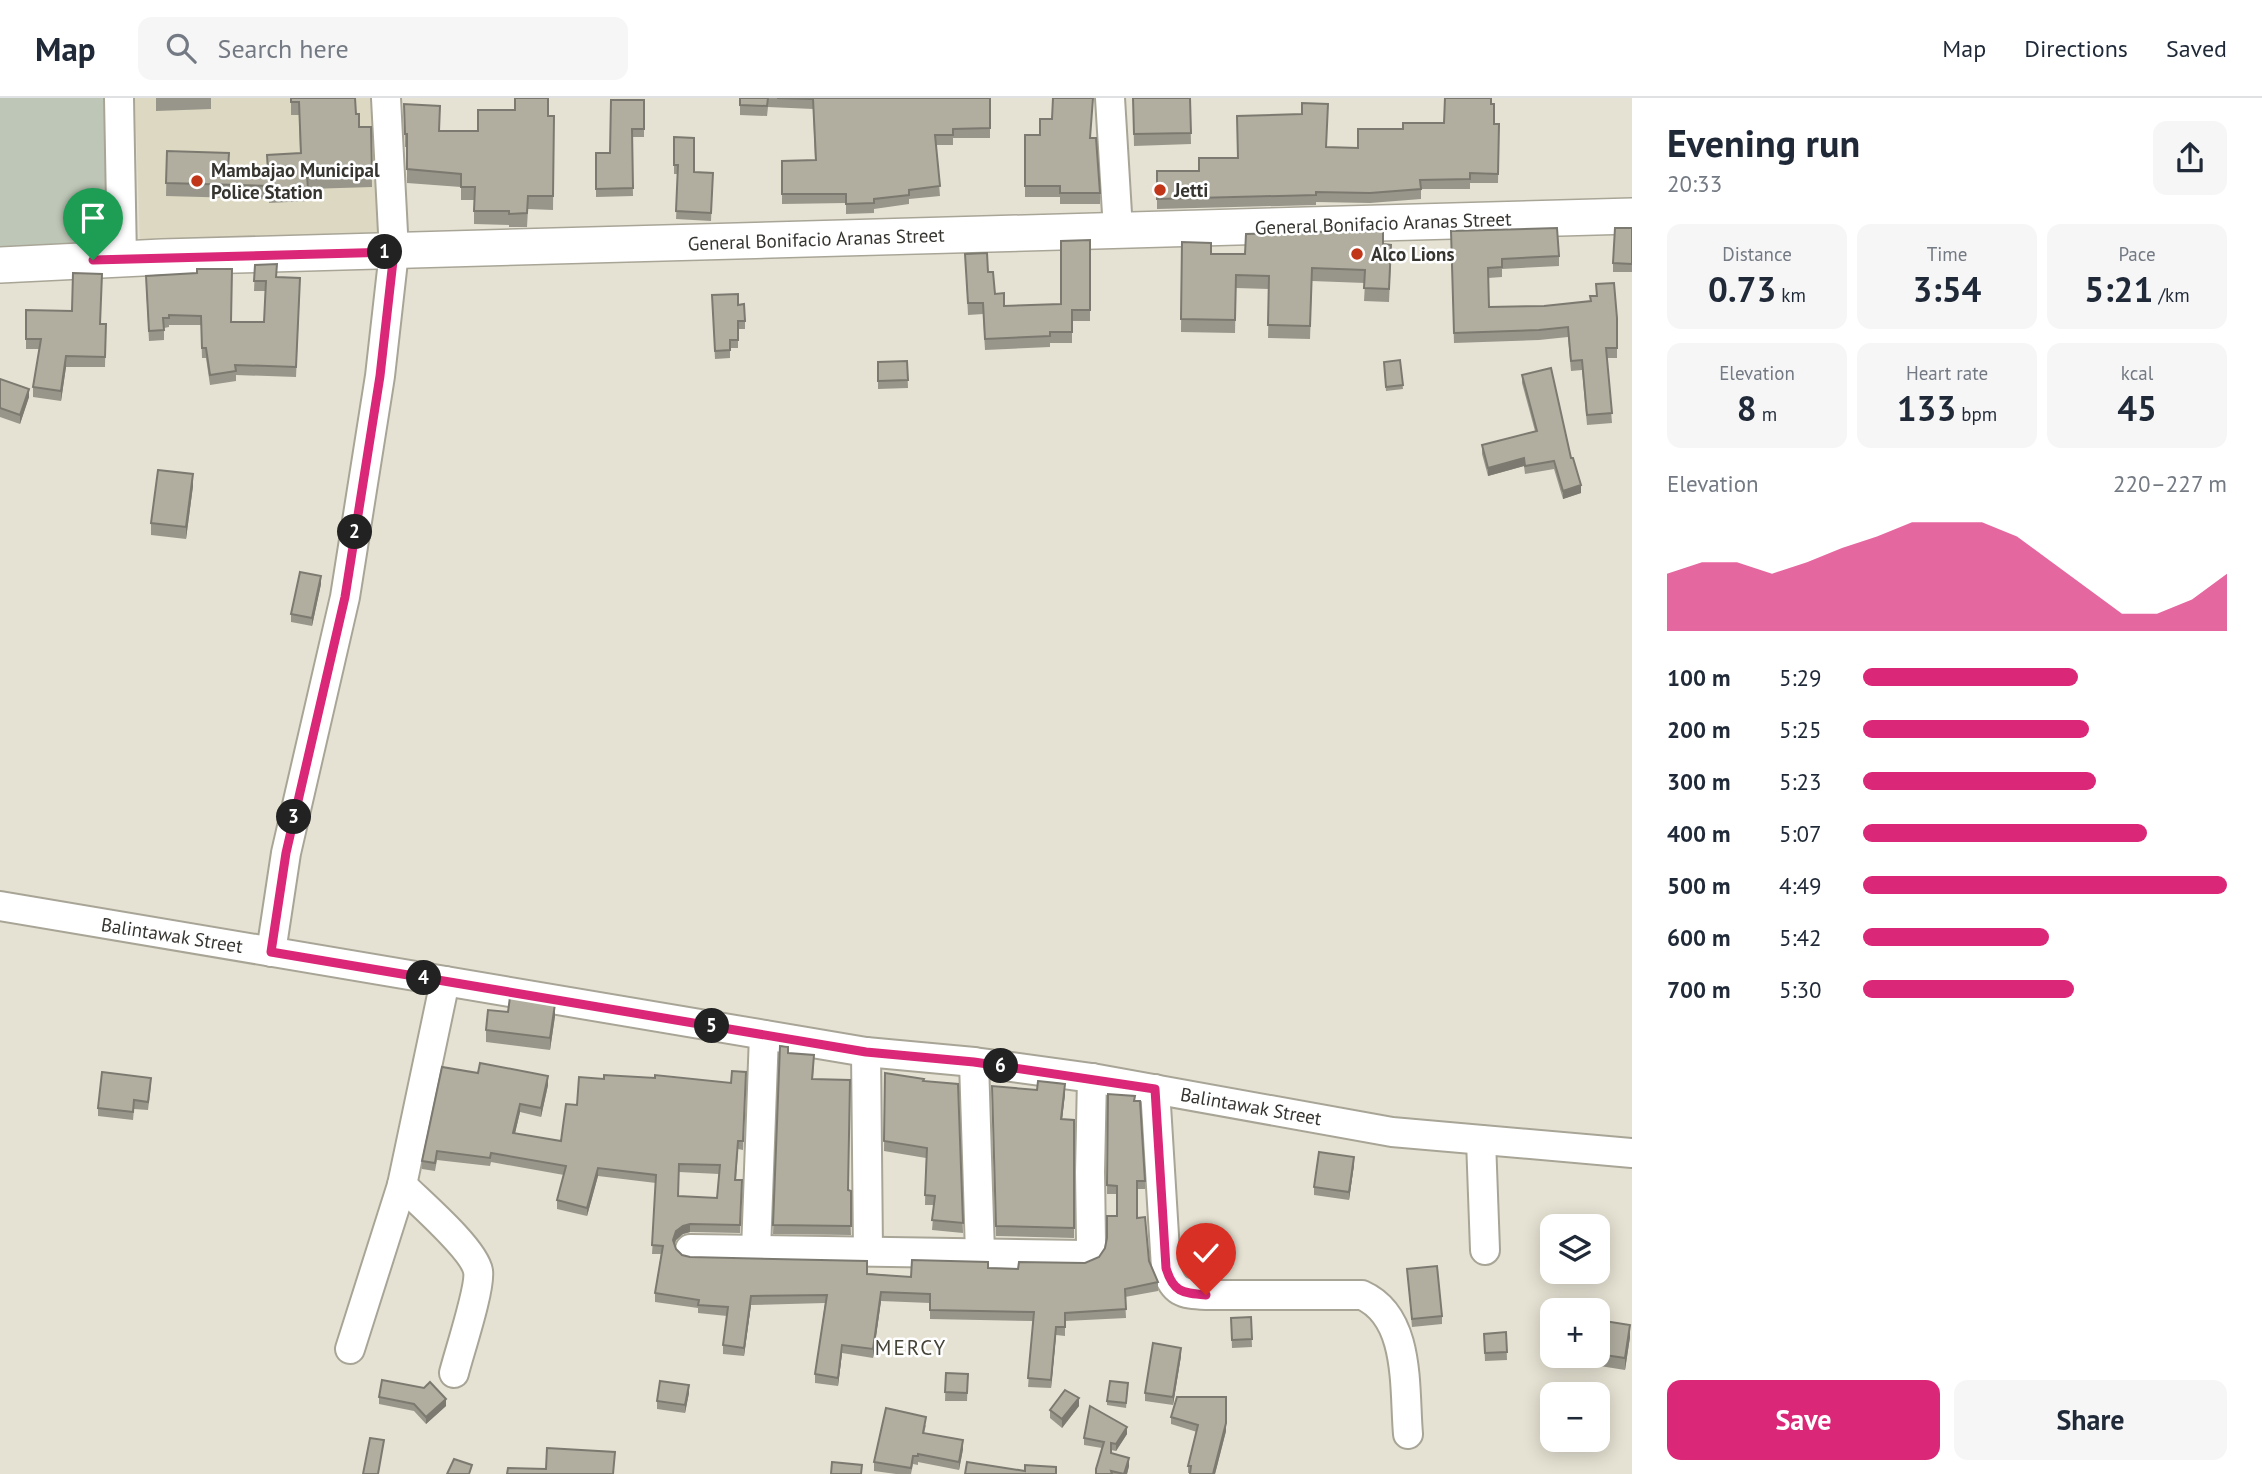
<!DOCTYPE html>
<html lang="en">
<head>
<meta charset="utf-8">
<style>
	body { margin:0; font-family:"PT Sans",sans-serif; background:#f6f6f7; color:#1f2937; height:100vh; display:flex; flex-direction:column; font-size:26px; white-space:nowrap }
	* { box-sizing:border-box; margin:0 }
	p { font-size:23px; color:#747a83 }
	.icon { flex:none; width:38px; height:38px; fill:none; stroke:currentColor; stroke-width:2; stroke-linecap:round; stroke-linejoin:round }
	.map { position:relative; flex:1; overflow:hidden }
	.side { display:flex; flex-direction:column; background:#fff; width:630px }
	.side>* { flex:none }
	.buttons { position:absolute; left:1540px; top:1116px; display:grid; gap:14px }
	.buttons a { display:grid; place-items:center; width:70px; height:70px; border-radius:14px; background:#fff; box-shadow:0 4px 18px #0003; font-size:35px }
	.pin { position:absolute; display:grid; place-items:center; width:60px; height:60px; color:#fff; margin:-72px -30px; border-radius:50% 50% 50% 0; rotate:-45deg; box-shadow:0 0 7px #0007 }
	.pin .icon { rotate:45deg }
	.km { position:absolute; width:35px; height:35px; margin:-18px; border-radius:50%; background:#222; color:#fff; font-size:19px; line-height:35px; text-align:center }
	.round { display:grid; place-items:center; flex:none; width:74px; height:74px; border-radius:14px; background:#f6f6f7 }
	.overview { display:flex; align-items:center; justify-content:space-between; height:119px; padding:0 35px }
	h1 { font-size:38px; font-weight:700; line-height:52px }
	.stats { display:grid; grid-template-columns:repeat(3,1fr); gap:10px; height:119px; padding:7px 35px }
	.stats div { display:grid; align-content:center; border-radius:14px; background:#f6f6f7; text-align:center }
	.stats b { font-size:35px; font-weight:700 }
	.stats small { font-size:19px; font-weight:400 }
	.stats p { font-size:19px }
	.chart { height:196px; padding:14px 35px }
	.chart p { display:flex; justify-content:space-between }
	.chart svg { width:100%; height:126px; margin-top:7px; fill:#db2777; opacity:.7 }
	.cta { display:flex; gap:14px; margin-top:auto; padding:14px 35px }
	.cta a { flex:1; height:80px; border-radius:14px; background:#db2777; color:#fff; font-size:28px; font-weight:700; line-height:80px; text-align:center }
	.cta a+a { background:#f6f6f7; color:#1f2937 }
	ul { padding:0 35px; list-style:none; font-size:23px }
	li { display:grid; grid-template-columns:112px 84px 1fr; align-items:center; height:52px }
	li i { height:18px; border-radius:9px; background:#db2777 }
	header { display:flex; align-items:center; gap:42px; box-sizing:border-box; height:98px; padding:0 35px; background:#fff; border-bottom:2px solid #e0e1e3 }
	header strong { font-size:33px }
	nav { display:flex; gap:38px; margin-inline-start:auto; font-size:24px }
	.search { width:490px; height:63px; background:#f6f6f7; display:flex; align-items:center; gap:18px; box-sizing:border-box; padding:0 24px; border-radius:14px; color:#747a83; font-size:26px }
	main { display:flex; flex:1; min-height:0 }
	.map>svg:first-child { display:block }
	.built { fill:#ddd8c2 }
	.green { fill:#bec7b7 }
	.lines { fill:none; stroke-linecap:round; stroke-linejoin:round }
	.minor-casing { stroke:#a8a597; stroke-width:32 }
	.major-casing { stroke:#a8a597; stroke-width:38 }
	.minor { stroke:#fff; stroke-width:28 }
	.major { stroke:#fff; stroke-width:35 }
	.wall { fill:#98968a; fill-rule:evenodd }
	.shaded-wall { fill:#7c7a70 }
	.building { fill:#b1aea0; stroke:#7c7a70; stroke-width:2; fill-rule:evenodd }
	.route-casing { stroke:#fff; stroke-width:14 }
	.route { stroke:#db2777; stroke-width:9 }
	.poi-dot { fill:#c13618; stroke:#fff; stroke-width:2.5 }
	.labels { text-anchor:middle; stroke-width:5; stroke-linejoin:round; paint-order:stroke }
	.poi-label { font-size:19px; font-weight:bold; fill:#373530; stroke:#fff; text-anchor:start }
	.street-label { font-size:19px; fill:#373530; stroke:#fff }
	.neighbourhood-label { font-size:21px; letter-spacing:2px; fill:#464337; stroke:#fff }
</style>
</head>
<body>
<header>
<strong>Map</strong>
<div class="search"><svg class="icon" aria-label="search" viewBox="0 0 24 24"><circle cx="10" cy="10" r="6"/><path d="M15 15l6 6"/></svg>Search here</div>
<nav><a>Map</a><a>Directions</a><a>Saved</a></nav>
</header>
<main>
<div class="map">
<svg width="1632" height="1376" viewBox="0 0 1632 1376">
	<rect width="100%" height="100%" fill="#e5e2d3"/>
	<path class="built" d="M135,0H375L381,140L140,147Z"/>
	<path class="green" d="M0,0H106L109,146L0,151Z"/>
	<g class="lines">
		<g class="minor-casing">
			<g id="minor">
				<path d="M119,0L122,161"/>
				<path d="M1110,0L1118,132"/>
				<path d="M0,808L866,954L974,964L1092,980L1392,1034L1632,1055"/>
				<path d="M271,854L286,755L345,499L380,278L394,154L386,0"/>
				<path d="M866,954L868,1153"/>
				<path d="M974,964L980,1155"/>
				<path d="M1155,991L1166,1170C1173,1194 1182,1196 1206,1197H1362C1411,1219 1404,1290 1408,1336"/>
				<path d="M1481,1042L1485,1152"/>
				<path d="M402,1087C420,1105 474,1151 478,1173C481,1189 459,1255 454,1275"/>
				<path d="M690,1151L1085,1157L1089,1154L1091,1145L1090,1074L1092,980"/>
				<path d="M756,1152L764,937"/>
				<path d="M350,1251L402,1087L445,883"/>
			</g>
		</g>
		<g class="major-casing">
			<path id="major" d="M0,167L162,159L1632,118"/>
		</g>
		<use href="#minor" class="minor"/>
		<use href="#major" class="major"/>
	</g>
	<g class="wall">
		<path d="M156,0H211V11L156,13Z"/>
		<path d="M291,0H355L356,16L359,29H371L372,89L308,91V103L269,105V101L166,98L167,53L228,71L267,73V57L300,55L299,17H291Z"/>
		<path d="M740,0H990V40H953V47H936L940,98L909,101V106L874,111V115L846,116V105L782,106V63L815,62L813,11L768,9L767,18L740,17Z"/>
		<path d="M1133,0H1190L1191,46L1134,48Z"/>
		<path d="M644,2V39H632L633,98L596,99V55H610Z"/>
		<path d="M404,6L439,33H478L548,18H554L553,112L528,111L527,129H509V127L474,126V102H461V89L407,85V49H405Z"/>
		<path d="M1491,6L1494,26H1499L1498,85H1470V91H1421V101L1370,105L1316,104V107L1157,111V73H1199L1238,60L1327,49L1358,50L1403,31L1444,25Z"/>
		<path d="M1025,37L1091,40L1100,95V106H1060V99H1025Z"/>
		<path d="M674,39L694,74L713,75L711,123L676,121L678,76H674Z"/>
		<path d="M1632,130V174H1613V165Z"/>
		<path d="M1451,133L1559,158V168L1502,171V179L1488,180L1489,209L1544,208L1590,203L1596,198V186L1617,220V260H1607L1612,325L1587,327L1582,272L1571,273L1568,239L1539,242L1454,245Z"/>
		<path d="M1090,142V223H1072V245H1050V249L985,252L983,216L968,217L965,156L988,174L995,196L1004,208L1061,206Z"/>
		<path d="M1182,144L1211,156H1245L1383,146L1391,160L1389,204L1364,203L1365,185L1312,183L1310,241L1268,240L1269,191L1236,190L1235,235L1181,234Z"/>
		<path d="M255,167L277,179L300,190L296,279L236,277V283L210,287L206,260H202L201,227H169V229L164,230V242L149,243L146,188L231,224H264L265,193H254Z"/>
		<path d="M712,197L738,207L745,223V231H738V250H730V260L715,261Z"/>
		<path d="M26,212L106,226L105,269H66L61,303L33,299V289L39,251H26Z"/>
		<path d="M1400,262L1403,291L1386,293L1384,268Z"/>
		<path d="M907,263L908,290L878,291V264Z"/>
		<path d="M1522,277L1571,360L1581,395L1563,401L1554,371L1525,376L1524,368L1488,378L1482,356V347L1535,333L1522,285Z"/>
		<path d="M0,281L29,299L20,326L0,319Z"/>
		<path d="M193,388L186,441L151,437V425Z"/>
		<path d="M321,486L312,528L291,524V516Z"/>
		<path d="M555,918L550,952L486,944V932Z"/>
		<path d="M780,948L788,955L814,966L813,981L849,1092L851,1137L773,1136Z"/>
		<path d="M746,974L743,1052L738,1051L736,1082H742L740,1135L690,1134L683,1136L676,1142L675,1146L676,1151L682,1157L690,1159L911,1179L988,1170L1018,1171L1085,1165L1099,1159L1105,1150L1117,1118V1096H1107L1108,996L1135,1003L1145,1083V1091H1137V1120L1149,1163L1158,1184V1193L1125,1199L1126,1220L1065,1223V1238L1056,1237L1051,1290L1028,1289L1033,1223L930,1221V1205L881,1203L873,1260L842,1255L838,1288L815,1285V1276L825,1205L751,1207L744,1258L723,1256V1247L727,1218L698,1215V1210L655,1204V1195L661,1156H652L656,1085L598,1078L587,1118L557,1111V1102L564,1077L491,1064L490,1068L437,1062L435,1073L422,1071V1063L478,975L548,987L541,1019L520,1014L515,1035L561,1043L577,1007L604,981L731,985ZM679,1074L719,1076L717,1100L678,1098Z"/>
		<path d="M885,975L924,983L958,986L963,1135L932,1132L934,1107H925L926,1060L884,1053Z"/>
		<path d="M151,988L148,1012L134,1011L133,1022L98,1018V1010Z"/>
		<path d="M992,988L1065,996L1062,1021L1074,1022V1140L996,1138Z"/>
		<path d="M1354,1067L1349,1102L1314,1097V1089Z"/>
		<path d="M1407,1171L1442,1218V1226L1412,1229Z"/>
		<path d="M1251,1219L1252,1249L1232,1250L1231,1220Z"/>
		<path d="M1598,1222L1630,1239L1625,1272L1556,1261V1258H1598Z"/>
		<path d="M1506,1234L1507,1262L1485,1263L1484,1236Z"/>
		<path d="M1181,1258L1173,1307L1145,1303V1295Z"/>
		<path d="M946,1275L968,1276L967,1303H945Z"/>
		<path d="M1128,1289L1126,1310L1107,1307V1303Z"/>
		<path d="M689,1295L685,1315L657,1311V1303Z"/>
		<path d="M379,1299L446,1308L426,1326L414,1313L379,1306Z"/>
		<path d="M1079,1308L1062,1330L1050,1320V1312Z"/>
		<path d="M1171,1319L1226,1333L1215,1376L1188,1375V1368L1197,1334L1171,1326Z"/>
		<path d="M926,1327L924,1335L963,1351L959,1372L918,1364V1367L913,1366L911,1376H896L874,1373V1364Z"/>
		<path d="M1127,1336L1116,1353L1111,1352V1355L1129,1368L1127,1376H1096L1102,1350L1084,1347V1340Z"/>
	</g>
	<g class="shaded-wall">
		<path d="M66,258V269L61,303V293Z"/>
		<path d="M29,291V299L20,326V317Z"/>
		<path d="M1524,360V368L1488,378V370Z"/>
		<path d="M193,376V388L186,441V429Z"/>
		<path d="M1581,387V395L1563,401V393Z"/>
		<path d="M321,478V486L312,528V520Z"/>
		<path d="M555,906V918L550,952V940Z"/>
		<path d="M548,978V987L541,1019V1010Z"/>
		<path d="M1065,986V996L1061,1031V1021Z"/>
		<path d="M520,1006V1014L513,1044V1035Z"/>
		<path d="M1354,1059V1067L1349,1102V1094Z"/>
		<path d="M598,1070V1078L587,1118V1110Z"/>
		<path d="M690,1126V1134L683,1136L676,1142L673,1150V1142L676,1133L683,1128Z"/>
		<path d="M881,1194V1203L873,1260V1251Z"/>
		<path d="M751,1198V1207L744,1258V1250Z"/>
		<path d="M1630,1227V1239L1625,1272V1260Z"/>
		<path d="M1056,1229V1237L1051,1290V1282Z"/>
		<path d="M842,1247V1255L838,1288V1280Z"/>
		<path d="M1181,1250V1258L1173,1307V1299Z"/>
		<path d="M689,1287V1295L685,1315V1307Z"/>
		<path d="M1079,1300V1308L1062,1330V1321Z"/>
		<path d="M446,1301V1308L426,1326V1319Z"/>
		<path d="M1226,1325V1333L1215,1376H1213Z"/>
		<path d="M1127,1329V1336L1116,1353V1346Z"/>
		<path d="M963,1342V1351L959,1372V1364Z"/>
		<path d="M1129,1360V1368L1127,1376H1124Z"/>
	</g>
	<g class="building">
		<path d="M291,0H355L356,16H359V29H371L372,76L307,78L308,91L269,92V88L166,85L167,53L229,55L228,71L268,73L267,57L301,55L299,4H291Z"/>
		<path d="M515,0H548V18H554L553,98H528L527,115L509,116V113H474L475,89H461V76L407,71V36H405L404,6L440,8L439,33H478V12H515Z"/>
		<path d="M740,0H768L767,8L740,7Z"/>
		<path d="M777,0H990V30L953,31V37H935L940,88L909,92V97L874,101V105L846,106V96H782V63L816,62L813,1Z"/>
		<path d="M1053,0H1093L1090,40H1096L1100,95H1060V88H1025V37H1040V21H1052Z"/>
		<path d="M1133,0H1190L1191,35L1134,36Z"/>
		<path d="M1445,0H1491V6H1494V26H1499L1498,76L1470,75V81L1420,82L1421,91L1370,95L1316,94V97L1157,101V73H1199V60H1238L1237,18L1302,16V5L1328,6L1326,49L1358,50V31H1403V25H1444Z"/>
		<path d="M611,2H644V31H632L633,90L596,91V55H610Z"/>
		<path d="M674,39L694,40V74L713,75L711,115L676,113L678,67H674Z"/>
		<path d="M1557,130L1559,158L1502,161V169L1488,170L1489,209L1544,208L1591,203L1590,198H1597L1596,186L1614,185L1617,220V250H1606L1612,315L1587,317L1582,262L1571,263L1568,229L1539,232L1454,235L1451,133Z"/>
		<path d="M1615,130H1632V166L1613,165Z"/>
		<path d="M1383,132V146L1391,147L1389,191L1364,190L1365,172L1312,170L1310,228L1268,227L1269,178L1236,177L1235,222L1181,221L1182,144L1211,145V156H1245L1246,136Z"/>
		<path d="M1090,142V212H1072V234H1050V238L985,241L983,205H968L965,156L987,155L988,174H993L995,196L1004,195V208L1061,206V143Z"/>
		<path d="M277,166L276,179L300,180L296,269L235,267L236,273L210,277L206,250H202L201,218L169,217V220H163L164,232L149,233L146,178L197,175V171H232L231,224H264L266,183H254L255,167Z"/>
		<path d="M73,175L102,176L100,226H106L105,259L66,258L61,293L33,289L41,241H26V212L72,213Z"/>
		<path d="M738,196V207L744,206L745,223H738V242H730V252L715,253L712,197Z"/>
		<path d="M1400,262L1403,287L1386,289L1384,264Z"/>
		<path d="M907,263L908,282L878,283V264Z"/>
		<path d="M1551,270L1571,360H1573L1581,387L1563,393L1554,363L1525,368L1524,360L1488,370L1482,347L1537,333L1522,277Z"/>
		<path d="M0,281L29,291L20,317L0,310Z"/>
		<path d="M158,372L193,376L186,429L151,425Z"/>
		<path d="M300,474L321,478L312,520L291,516Z"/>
		<path d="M510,899L555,906L550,940L486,932L488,912L508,914Z"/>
		<path d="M780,948L788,949V955L814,957L812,981L850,982L848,1092L851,1093V1128L773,1127Z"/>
		<path d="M480,965L548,978L541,1010L520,1006L513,1035L561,1043L566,1006L577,1007L579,979L604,981V977L655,980V977L731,985L732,973L746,974L743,1043H738L735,1082H742L740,1127L690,1126L683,1128L676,1133L673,1142L676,1151L682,1157L690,1159L867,1163V1176L911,1179L912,1162L988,1164V1170L1018,1171L1019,1164L1085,1165L1099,1159L1105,1150L1107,1140V1118H1117V1088L1107,1087L1108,996L1135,998L1134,1003H1140L1145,1083H1137V1120L1145,1119L1149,1163L1158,1184L1125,1191L1126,1211L1065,1215V1229H1056L1051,1282L1028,1280L1034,1214L930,1212V1196L881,1194L873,1251L842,1247L838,1280L815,1276L827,1197L751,1198L744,1250L723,1247L728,1209L698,1207L699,1202L655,1195L663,1148L652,1147L656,1077L598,1070L587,1110L557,1102L566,1068L491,1055L490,1060L437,1053L435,1065L422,1063L442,969L478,975ZM679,1066L720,1067L717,1100L678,1098Z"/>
		<path d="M102,974L151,980L148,1004L134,1002L133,1014L98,1010Z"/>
		<path d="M885,975L924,981L923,983L958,986L963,1125L932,1122L935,1098L925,1097L927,1050L884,1043Z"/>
		<path d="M1038,983L1065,986L1061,1021L1074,1022V1130L996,1128L992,988L1037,992Z"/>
		<path d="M1319,1054L1354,1059L1349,1094L1314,1089Z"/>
		<path d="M1437,1168L1442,1218L1412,1221L1407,1171Z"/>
		<path d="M1251,1219L1252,1241L1232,1242L1231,1220Z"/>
		<path d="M1598,1222L1630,1227L1625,1260L1598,1256Z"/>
		<path d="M1506,1234L1507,1254L1485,1255L1484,1236Z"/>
		<path d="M1153,1245L1181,1250L1173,1299L1145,1295Z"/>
		<path d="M946,1275L968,1276L967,1295L945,1294Z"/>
		<path d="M382,1282L424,1290L430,1284L446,1301L426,1319L414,1306L379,1299Z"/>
		<path d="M660,1283L689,1287L685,1307L657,1303Z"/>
		<path d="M1110,1283L1128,1285L1126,1305L1107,1303Z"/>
		<path d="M1065,1292L1079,1300L1062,1321L1050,1312Z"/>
		<path d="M1177,1299H1226V1325L1213,1376H1190L1191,1368H1188L1198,1327L1171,1319Z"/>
		<path d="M1090,1308L1127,1329L1116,1346L1111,1345V1355L1129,1360L1124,1376L1111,1373L1112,1376H1096V1371L1104,1344L1084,1340Z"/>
		<path d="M886,1310L926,1319L923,1335L963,1342L959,1364L918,1356V1358H913L911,1370L874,1364Z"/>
		<path d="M370,1340L384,1342L378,1376H363Z"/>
		<path d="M547,1350L615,1354L613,1376H507L508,1370L546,1371Z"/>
		<path d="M454,1361L472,1367L469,1376H447Z"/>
		<path d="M832,1364L862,1367L861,1376H831Z"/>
		<path d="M967,1364L1025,1373V1367L1056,1369V1376H965Z"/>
	</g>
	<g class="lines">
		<g class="route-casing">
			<path id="route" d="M93,162L394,154L380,278L345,499L286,755L271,854L866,954L974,964L1155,991L1166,1170C1173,1194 1182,1195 1206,1197"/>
		</g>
		<use href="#route" class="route"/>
	</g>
	<g class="poi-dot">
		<circle cx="197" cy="83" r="7"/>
		<circle cx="1160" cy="92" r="7"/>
		<circle cx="1357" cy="156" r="7"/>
	</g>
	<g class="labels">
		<g class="poi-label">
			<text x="211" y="79">Mambajao Municipal<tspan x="211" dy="22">Police Station</tspan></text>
			<text x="1174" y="99">Jetti</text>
			<text x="1371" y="163">Alco Lions</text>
		</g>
		<g class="street-label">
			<text transform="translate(1383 125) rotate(-2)" y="7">General Bonifacio Aranas Street</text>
			<text transform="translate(816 141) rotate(-2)" y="7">General Bonifacio Aranas Street</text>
			<text transform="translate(172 837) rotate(9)" y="7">Balintawak Street</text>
			<text transform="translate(1251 1008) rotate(10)" y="7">Balintawak Street</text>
		</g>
		<g class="neighbourhood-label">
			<text x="911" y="1257">MERCY</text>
		</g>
	</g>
</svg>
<div class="buttons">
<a><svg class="icon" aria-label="layers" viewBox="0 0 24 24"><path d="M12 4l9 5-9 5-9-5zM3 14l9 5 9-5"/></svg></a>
<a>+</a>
<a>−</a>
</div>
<div class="pin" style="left:93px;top:162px;background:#1e9e55"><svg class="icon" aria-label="arrive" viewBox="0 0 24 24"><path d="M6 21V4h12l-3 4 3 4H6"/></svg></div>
<div class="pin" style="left:1206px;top:1197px;background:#d93025"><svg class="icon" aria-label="check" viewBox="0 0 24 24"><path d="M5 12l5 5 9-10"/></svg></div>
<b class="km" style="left:385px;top:154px">1</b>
<b class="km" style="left:355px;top:434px">2</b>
<b class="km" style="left:294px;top:719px">3</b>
<b class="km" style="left:424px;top:880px">4</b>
<b class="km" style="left:712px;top:928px">5</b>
<b class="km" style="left:1001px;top:968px">6</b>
</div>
<section class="side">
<div class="overview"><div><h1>Evening run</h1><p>20:33</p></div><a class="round"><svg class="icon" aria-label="share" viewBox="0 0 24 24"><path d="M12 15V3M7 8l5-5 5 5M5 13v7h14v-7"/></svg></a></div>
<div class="stats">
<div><p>Distance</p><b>0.73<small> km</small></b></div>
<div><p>Time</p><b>3:54</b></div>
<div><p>Pace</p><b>5:21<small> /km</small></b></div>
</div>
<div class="stats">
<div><p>Elevation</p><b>8<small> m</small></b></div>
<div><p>Heart rate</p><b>133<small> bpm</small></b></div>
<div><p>kcal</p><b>45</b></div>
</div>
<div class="chart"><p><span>Elevation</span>220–227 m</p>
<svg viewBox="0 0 160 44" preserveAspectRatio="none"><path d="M0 44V24L10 20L20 20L30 24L40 20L50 15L60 11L70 6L80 6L90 6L100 11L110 20L120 29L130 38L140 38L150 33L160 24V44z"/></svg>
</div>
<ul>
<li><b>100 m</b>5:29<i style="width:59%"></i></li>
<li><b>200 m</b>5:25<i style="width:62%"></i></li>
<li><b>300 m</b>5:23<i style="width:64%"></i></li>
<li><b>400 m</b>5:07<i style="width:78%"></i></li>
<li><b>500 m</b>4:49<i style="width:100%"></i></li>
<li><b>600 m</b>5:42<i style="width:51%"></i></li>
<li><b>700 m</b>5:30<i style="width:58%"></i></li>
</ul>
<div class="cta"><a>Save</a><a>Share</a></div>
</section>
</main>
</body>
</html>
